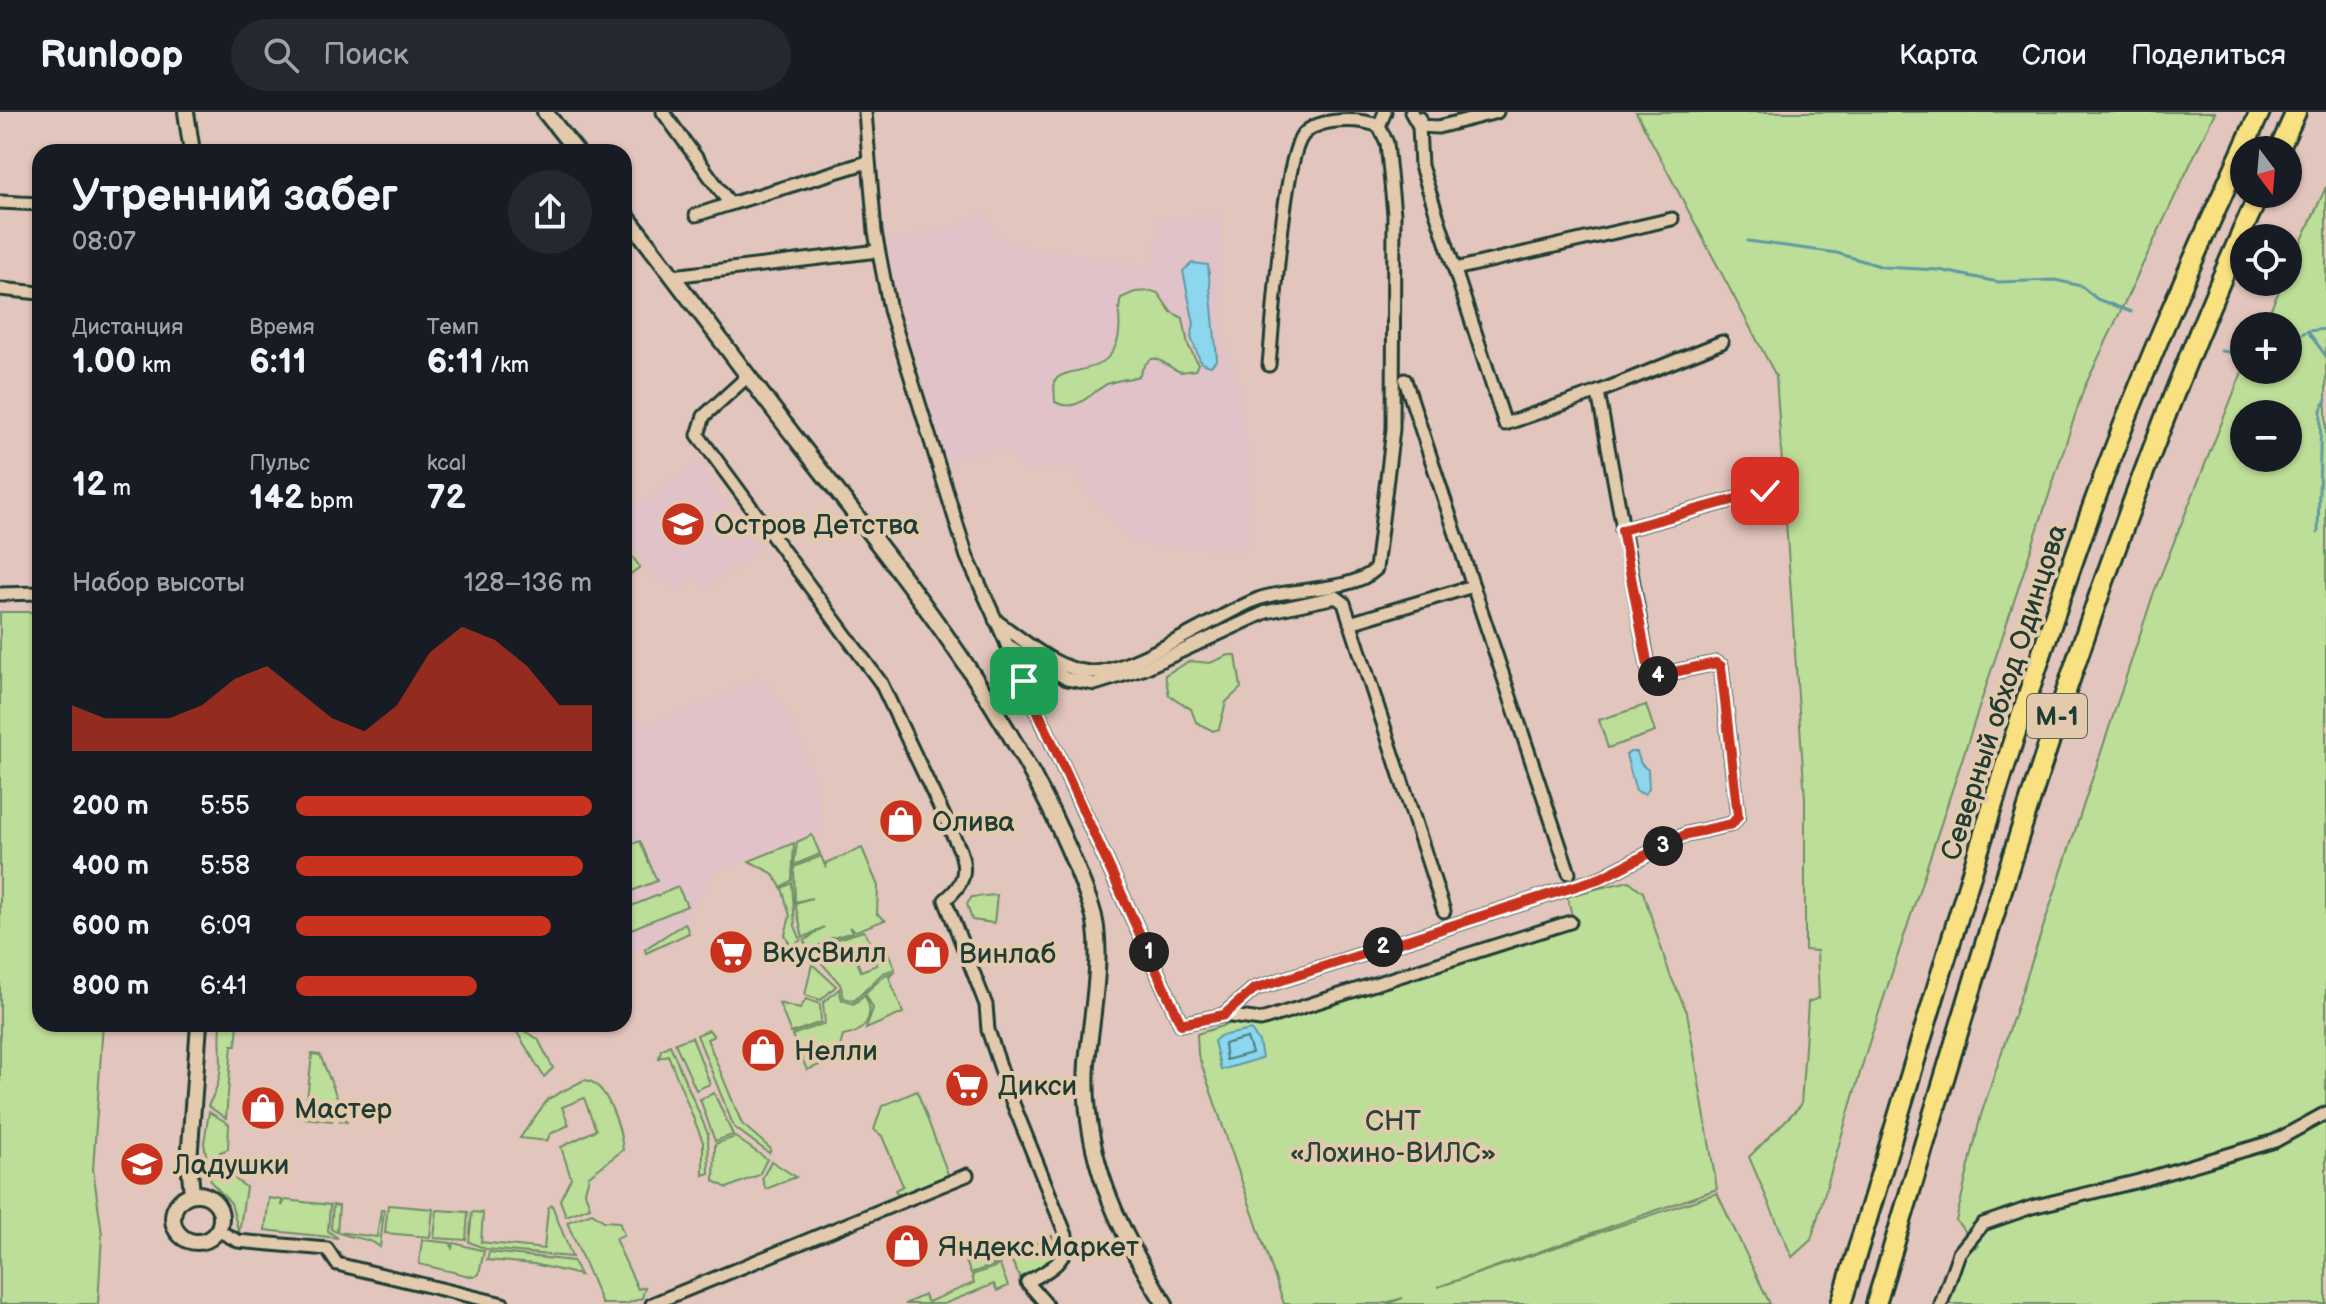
<!DOCTYPE html>
<html lang="ru">
<head>
<meta charset="utf-8">
<style>
	body { margin:0; font-family:"Balsamiq Sans",sans-serif; background:#242831; color:#f1f3f6; height:100vh; display:flex; flex-direction:column; font-size:30px; white-space:nowrap }
	* { box-sizing:border-box; margin:0 }
	p { font-size:26px; color:#9ea1a6 }
	.icon { flex:none; width:44px; height:44px; fill:none; stroke:currentColor; stroke-width:2; stroke-linecap:round; stroke-linejoin:round }
	.map { position:relative; flex:1; overflow:hidden }
	.side { position:absolute; left:32px; top:32px; width:600px; height:888px; display:flex; flex-direction:column; background:#171b24; border-radius:24px; box-shadow:0 2px 6px #0004 }
	.side>* { flex:none }
	.needle { width:52px; rotate:164deg }
	.controls { position:absolute; left:2230px; top:24px; display:grid; gap:16px }
	.controls a { display:grid; place-items:center; width:72px; height:72px; border-radius:50%; background:#171b24; box-shadow:0 2px 6px #0004; font-size:40px }
	.pin { position:absolute; display:grid; place-items:center; width:68px; height:68px; color:#fff; margin:-34px; border-radius:16px; box-shadow:0 4px 12px #0006 }
	.km { position:absolute; width:40px; height:40px; margin:-20px; border-radius:50%; background:#222; color:#fff; font-size:22px; line-height:40px; text-align:center }
	.round { display:grid; place-items:center; flex:none; width:84px; height:84px; border-radius:42px; background:#242831 }
	.head { display:flex; align-items:center; justify-content:space-between; height:136px; padding:0 40px }
	h1 { font-size:44px; font-weight:800; line-height:60px }
	.metrics { display:grid; grid-template-columns:repeat(3,1fr); gap:12px; height:136px; padding:8px 40px }
	.metrics div { display:grid; align-content:center }
	.metrics b { font-size:34px; font-weight:800 }
	.metrics small { font-size:22px; font-weight:400 }
	.metrics p { font-size:22px }
	.chart { height:224px; padding:16px 40px }
	.chart p { display:flex; justify-content:space-between }
	.chart svg { width:100%; height:144px; margin-top:8px; fill:#c8321e; opacity:.7 }
	ul { padding:0 40px; list-style:none; font-size:26px }
	li { display:grid; grid-template-columns:128px 96px 1fr; align-items:center; height:60px }
	li i { height:20px; border-radius:10px; background:#c8321e }
	header { display:flex; align-items:center; gap:48px; box-sizing:border-box; height:112px; padding:0 40px; background:#171b24; border-bottom:2px solid #363941 }
	header strong { font-size:38px }
	nav { display:flex; gap:44px; margin-inline-start:auto; font-size:28px }
	.search { width:560px; height:72px; background:#242831; display:flex; align-items:center; gap:20px; box-sizing:border-box; padding:0 28px; border-radius:44px; color:#9ea1a6; font-size:30px }
	.map>svg:first-child { display:block }
	.built { fill:#e1c2c9 }
	.green { fill:#bdde98; stroke:#6e8e66; stroke-width:2; fill-rule:evenodd }
	.water { fill:#8cd7ed; stroke:#6099a3; stroke-width:2 }
	.lines { fill:none; stroke-linecap:round; stroke-linejoin:round }
	.shore { stroke:#4b7b7e; stroke-width:2 }
	.stream { stroke:#6099a3; stroke-width:3 }
	.minor-casing { stroke:#1f3d34; stroke-width:17 }
	.tertiary-casing { stroke:#1f3d34; stroke-width:20 }
	.trunk-casing { stroke:#1f3d34; stroke-width:24 }
	.minor { stroke:#e4caac; stroke-width:11 }
	.tertiary { stroke:#e4caac; stroke-width:14 }
	.trunk { stroke:#f9e181; stroke-width:18 }
	.route-casing { stroke:#fff; stroke-width:16 }
	.route { stroke:#c8321e; stroke-width:10 }
	.labels { text-anchor:middle; stroke-width:8; stroke-linejoin:round; paint-order:stroke }
	.shield { fill:#e4caac; stroke:#5a6758; stroke-width:2 }
	.shield-label { font-size:26px; font-weight:bold; fill:#1f3d34 }
	.poi-label { font-size:28px; fill:#1f3d34; stroke:#e4caac; text-anchor:start }
	.street-label { font-size:28px; fill:#1f3d34; stroke:#e4caac }
	.park-label { font-size:28px; fill:#274539; stroke:#e4caac }
</style>
</head>
<body>
<header>
<strong>Runloop</strong>
<div class="search"><svg class="icon" aria-label="search" viewBox="0 0 24 24"><circle cx="10" cy="10" r="6"/><path d="M15 15l6 6"/></svg>Поиск</div>
<nav><a>Карта</a><a>Слои</a><a>Поделиться</a></nav>
</header>
<div class="map">
<svg width="2326" height="1192" viewBox="0 0 2326 1192">
	<rect width="100%" height="100%" fill="#e2c5bd"/>
	<filter id="ink" filterUnits="userSpaceOnUse"><feTurbulence type="fractalNoise" baseFrequency=".0125" numOctaves="2"/><feDisplacementMap in="SourceGraphic" scale="16" xChannelSelector="R" yChannelSelector="G"/><feConvolveMatrix kernelMatrix="1 2 1 2 8 2 1 2 1" color-interpolation-filters="sRGB"/></filter>
	<g filter="url(#ink)">
		<g class="built">
			<path d="M987,101L992,123L1031,136L1154,155L1158,106L1221,104L1222,219L1242,286L1249,367L1248,438L1137,432L1094,389L1071,351L1026,361L1009,335L946,349L884,130L950,117Z"/>
			<path d="M697,351L761,437L705,478L696,466L677,479L668,467L659,468L624,421V404Z"/>
			<path d="M760,567L770,576L792,611L815,672L822,716L715,760L684,810L657,830L624,842V606L658,610Z"/>
		</g>
		<g class="green">
			<path d="M1636,0H2215L2084,276L1867,937L1811,1128L1792,1145L1749,1045L1801,993L1808,890L1819,886L1817,839L1805,838V686L1776,264Z"/>
			<path d="M2326,75V1192H1947L1961,1142L1978,1134L1956,1109L1981,1003L2154,480L2244,255L2288,258V214H2263L2283,170H2288V159ZM2244,302H2288V346H2244Z"/>
			<path d="M1151,179L1158,181L1171,200L1183,206L1188,233L1198,252L1195,258L1181,260C1161,254 1153,231 1139,264C1129,267 1117,268 1107,272C1091,280 1077,302 1055,290L1054,269C1069,252 1105,266 1117,230C1123,214 1116,201 1121,186L1135,180Z"/>
			<path d="M624,434L640,455L625,466L624,465Z"/>
			<path d="M0,500H40V912H103L93,1057L102,1122L98,1192H0Z"/>
			<path d="M1229,543H1236L1241,576L1226,590L1219,617L1213,619L1196,610L1191,597L1169,583L1165,563L1190,549L1210,551Z"/>
			<path d="M1646,593L1655,620L1608,636L1599,608Z"/>
			<path d="M812,723L820,742L794,753L797,730Z"/>
			<path d="M640,729L657,769L624,782V735Z"/>
			<path d="M794,731L792,768L781,775L772,761L749,749Z"/>
			<path d="M862,736L878,774L877,802L885,808L856,819L849,815L853,820L829,827L810,839L804,829L824,815L803,826L795,791L812,786L795,790L794,755L821,744L826,756V751Z"/>
			<path d="M1629,769L1643,780L1670,863L1687,900L1717,1077L1438,1175L1717,1081L1770,1192H1387L1403,1186L1382,1192H1284L1198,942L1197,922L1572,803L1567,784Z"/>
			<path d="M792,771L795,814L801,828L791,835L785,823L790,804L782,776Z"/>
			<path d="M678,775L687,794L624,820V797Z"/>
			<path d="M997,783L994,811L972,808L967,792L972,785Z"/>
			<path d="M685,811L689,821L646,841L645,837Z"/>
			<path d="M864,819L875,839L887,838L895,857L883,861L854,889L844,886L840,872L812,840L830,829ZM868,829L877,853L861,859L851,835Z"/>
			<path d="M812,852L836,874L821,888L805,883Z"/>
			<path d="M896,859L889,865L903,901L866,917L873,896L865,881L885,863Z"/>
			<path d="M839,877L842,888L854,892L864,883C877,903 865,921 843,924L837,946L807,958L792,923L825,911L823,891Z"/>
			<path d="M806,887L820,892L821,910L791,921L779,891L800,897Z"/>
			<path d="M221,912H238L236,933H232L226,1006L208,994C228,957 218,949 221,912Z"/>
			<path d="M512,912L538,927L553,956L544,965Z"/>
			<path d="M709,918L714,924L707,927L742,1012L771,1037L769,1041L734,1015L697,923Z"/>
			<path d="M692,925L710,972L696,978L675,931Z"/>
			<path d="M670,933L708,1022L709,1061L703,1063V1030L668,943L659,946L661,938Z"/>
			<path d="M312,942L320,943L347,1010L340,1009L341,1000L334,999L332,1009L305,1006Z"/>
			<path d="M584,968C607,968 621,1018 623,1038L589,1064L585,1080L590,1095L566,1104L560,1088L571,1066L561,1035L596,1018L584,986L562,995L569,1013L550,1022L547,1029L520,1026L548,987Z"/>
			<path d="M917,979L949,1065L898,1083L895,1078L903,1074L882,1024L874,1018L882,994Z"/>
			<path d="M714,981L733,1023L715,1029L700,987Z"/>
			<path d="M209,1000L229,1012L228,1037L220,1040C224,1056 232,1066 246,1075L239,1121L231,1091L211,1070L204,1031Z"/>
			<path d="M735,1025L767,1047L759,1063L727,1076L714,1069L715,1032Z"/>
			<path d="M771,1049L796,1065L766,1077L762,1067Z"/>
			<path d="M269,1086L282,1088V1094L285,1088L330,1093L328,1119L338,1126L265,1118Z"/>
			<path d="M333,1093L339,1094L337,1120L377,1125L381,1098H384L380,1135C367,1123 347,1128 331,1117Z"/>
			<path d="M388,1093L433,1097L430,1125L385,1121Z"/>
			<path d="M552,1093L572,1145L486,1137L469,1130L472,1100L483,1101L481,1130L544,1137L548,1096Z"/>
			<path d="M437,1098L468,1100L466,1128L434,1126Z"/>
			<path d="M592,1101L604,1109L619,1110L624,1123L615,1127L638,1177L645,1175L642,1186L626,1192H602L567,1110Z"/>
			<path d="M1052,1124L1055,1134L1053,1149L1021,1167L1009,1144Z"/>
			<path d="M422,1128L451,1131L452,1136L454,1131L484,1139L479,1162L474,1165L419,1152Z"/>
			<path d="M993,1137L999,1151L971,1161L965,1148Z"/>
			<path d="M489,1140L573,1149L580,1163L534,1152L487,1148Z"/>
			<path d="M1000,1153L1008,1174L997,1179L994,1172L944,1192H905L924,1183L928,1190L974,1171L972,1163Z"/>
		</g>
		<g class="water">
			<path d="M1192,151L1208,153L1217,247L1211,254L1201,251L1191,225L1194,212L1183,159Z"/>
			<path d="M1630,640H1637L1641,652L1648,658L1649,677L1644,682L1636,679L1626,643Z"/>
			<path d="M1251,918L1259,930L1262,946L1221,958L1214,929L1220,924Z"/>
		</g>
		<g class="lines">
			<path class="shore" d="M1247,926L1252,941L1226,948L1224,932Z"/>
			<g class="stream">
				<path d="M1748,129L1837,141L1883,155L1939,158L1998,170L2055,168L2081,174L2097,187L2131,200"/>
				<path d="M2309,221L2326,244"/>
				<path d="M2288,228L2308,219L2326,217"/>
				<path d="M2221,239L2244,242"/>
				<path d="M2318,421L2321,298L2326,287"/>
			</g>
			<g class="minor-casing">
				<g id="minor">
					<path d="M663,0L730,92L868,50"/>
					<path d="M865,0L875,120L890,198L967,445L1181,912L1224,903L1261,908L1570,810"/>
					<path d="M1411,0L1419,14L1421,54L1505,312L1598,280L1722,230"/>
					<path d="M1420,6L1419,14L1438,15L1497,0"/>
					<path d="M0,90L40,92"/>
					<path d="M696,103L730,92"/>
					<path d="M1455,157L1672,107"/>
					<path d="M673,164L878,139"/>
					<path d="M0,177L40,181"/>
					<path d="M1269,253C1273,213 1283,47 1303,23C1318,5 1360,6 1379,14"/>
					<path d="M748,264L704,304L698,323L881,571L960,738C968,761 963,773 945,788L986,893L988,918L1010,984L1066,1123C1069,1150 1048,1159 1027,1170L1046,1192"/>
					<path d="M1622,418L1765,379"/>
					<path d="M1473,474L1569,761"/>
					<path d="M0,482L40,481"/>
					<path d="M995,508C1023,527 1055,558 1091,560C1129,562 1217,503 1258,487C1290,475 1351,481 1376,457L1393,317L1394,102L1387,31L1379,14L1385,0"/>
					<path d="M1350,511L1473,474L1405,268"/>
					<path d="M1007,533L1067,567L1095,572L1143,557L1266,500L1336,485L1344,491L1444,799"/>
					<path d="M1224,903L1254,877L1601,766L1687,722L1732,712L1738,704L1721,554L1716,551L1655,564L1649,559L1598,280"/>
					<path d="M219,1119L238,1129L327,1137L337,1152L503,1192"/>
					<path d="M652,1192L967,1063"/>
					<path d="M1941,1192L1959,1141L1983,1112L2032,1095L2139,1069L2275,1029L2326,1001"/>
				</g>
			</g>
			<g class="tertiary-casing">
				<g id="tertiary">
					<path d="M186,0L192,40"/>
					<path d="M545,0L577,40"/>
					<path d="M624,101C685,179 743,259 804,337C916,480 1030,620 1091,794C1106,835 1091,907 1087,951C1081,1041 1118,1118 1165,1192"/>
					<circle cx="197" cy="1106" r="24"/>
					<path d="M192,1082L189,1049L199,912"/>
				</g>
			</g>
			<g class="trunk-casing">
				<g id="trunk">
					<path d="M2279,38L2296,0"/>
					<path d="M1841,1192C1922,931 1995,667 2087,410C2137,270 2198,135 2260,0"/>
					<path d="M1876,1192C1990,817 2096,439 2259,82"/>
				</g>
			</g>
			<use href="#minor" class="minor"/>
			<use href="#tertiary" class="tertiary"/>
			<use href="#trunk" class="trunk"/>
		</g>
	</g>
	<g class="lines" filter="url(#ink)">
		<g class="route-casing">
			<path id="route" d="M1024,569L1181,912L1224,903L1254,877L1601,766L1687,722L1732,712L1738,704L1721,554L1716,551L1655,564L1649,559L1622,418L1765,379"/>
		</g>
		<use href="#route" class="route"/>
	</g>
	<defs>
		<g id="school-disc" transform="scale(2.3)"><circle r="9.5" fill="#c8321e" stroke="#e4caac"/><path d="M0-5L7-2L0 1L-7-2ZM-4 1L0 2.5L4 1V4Q0 6-4 4Z" fill="#fff"/></g>
		<g id="shop-disc" transform="scale(2.3)"><circle r="9.5" fill="#c8321e" stroke="#e4caac"/><path d="M-5-2.5h2.3a2.7 3.5 0 0 1 5.4 0H5L5.5 6h-11ZM-1.5-2.5h3a1.5 2.3 0 0 0-3 0Z" fill="#fff"/></g>
		<g id="supermarket-disc" transform="scale(2.3)"><circle r="9.5" fill="#c8321e" stroke="#e4caac"/><path d="M-6-5.5h2.5l.6 2H6L4.5 2H-2.5L-4.4-4H-6ZM-1.5 3.2a1.3 1.3 0 1 0 .1 0ZM3 3.2a1.3 1.3 0 1 0 .1 0Z" fill="#fff"/></g>
	</defs>
	<g fill-rule="evenodd">
		<use href="#school-disc" x="683" y="412"/>
		<use href="#shop-disc" x="901" y="709"/>
		<use href="#supermarket-disc" x="731" y="840"/>
		<use href="#shop-disc" x="928" y="841"/>
		<use href="#shop-disc" x="763" y="938"/>
		<use href="#supermarket-disc" x="967" y="973"/>
		<use href="#shop-disc" x="263" y="996"/>
		<use href="#school-disc" x="142" y="1052"/>
		<use href="#shop-disc" x="907" y="1134"/>
	</g>
	<g class="labels">
		<rect class="shield" x="2027" y="582" width="60" height="44" rx="6"/>
		<g class="shield-label">
			<text x="2057" y="613">М-1</text>
		</g>
		<g class="poi-label">
			<text x="714" y="422">Остров Детства</text>
			<text x="932" y="719">Олива</text>
			<text x="762" y="850">ВкусВилл</text>
			<text x="959" y="851">Винлаб</text>
			<text x="794" y="948">Нелли</text>
			<text x="998" y="983">Дикси</text>
			<text x="294" y="1006">Мастер</text>
			<text x="173" y="1062">Ладушки</text>
			<text x="938" y="1144">Яндекс.Маркет</text>
		</g>
		<g class="street-label">
			<text transform="translate(2003 580) rotate(-72)" y="10">Северный обход Одинцова</text>
		</g>
		<g class="park-label">
			<text x="1393" y="1018">СНТ<tspan x="1393" dy="32">«Лохино-ВИЛС»</tspan></text>
		</g>
	</g>
</svg>
<div class="controls">
<a><svg class="needle" viewBox="-14 -14 28 28"><path d="M0-13l5 13h-10z" fill="#e53935"/><path d="M0 13l5-13h-10z" fill="#9ea1a6"/></svg></a>
<a><svg class="icon" aria-label="locate" viewBox="0 0 24 24"><circle cx="12" cy="12" r="6"/><path d="M12 2v4M12 18v4M2 12h4M18 12h4"/></svg></a>
<a>+</a>
<a>−</a>
</div>
<div class="pin" style="left:1024px;top:569px;background:#1e9e55"><svg class="icon" aria-label="arrive" viewBox="0 0 24 24"><path d="M6 21V4h12l-3 4 3 4H6"/></svg></div>
<div class="pin" style="left:1765px;top:379px;background:#d93025"><svg class="icon" aria-label="check" viewBox="0 0 24 24"><path d="M5 12l5 5 9-10"/></svg></div>
<b class="km" style="left:1149px;top:840px">1</b>
<b class="km" style="left:1383px;top:835px">2</b>
<b class="km" style="left:1663px;top:734px">3</b>
<b class="km" style="left:1658px;top:564px">4</b>
<section class="side">
<div class="head"><div><h1>Утренний забег</h1><p>08:07</p></div><a class="round"><svg class="icon" aria-label="share" viewBox="0 0 24 24"><path d="M12 15V3M7 8l5-5 5 5M5 13v7h14v-7"/></svg></a></div>
<div class="metrics">
<div><p>Дистанция</p><b>1.00<small> km</small></b></div>
<div><p>Время</p><b>6:11</b></div>
<div><p>Темп</p><b>6:11<small> /km</small></b></div>
</div>
<div class="metrics">
<div><b>12<small> m</small></b></div>
<div><p>Пульс</p><b>142<small> bpm</small></b></div>
<div><p>kcal</p><b>72</b></div>
</div>
<div class="chart"><p><span>Набор высоты</span>128–136 m</p>
<svg viewBox="0 0 160 44" preserveAspectRatio="none"><path d="M0 44V30L10 34L20 34L30 34L40 30L50 22L60 18L70 26L80 34L90 38L100 30L110 14L120 6L130 10L140 18L150 30L160 30V44z"/></svg>
</div>
<ul>
<li><b>200 m</b>5:55<i style="width:100%"></i></li>
<li><b>400 m</b>5:58<i style="width:97%"></i></li>
<li><b>600 m</b>6:09<i style="width:86%"></i></li>
<li><b>800 m</b>6:41<i style="width:61%"></i></li>
</ul>
</section>
</div>
</body>
</html>
